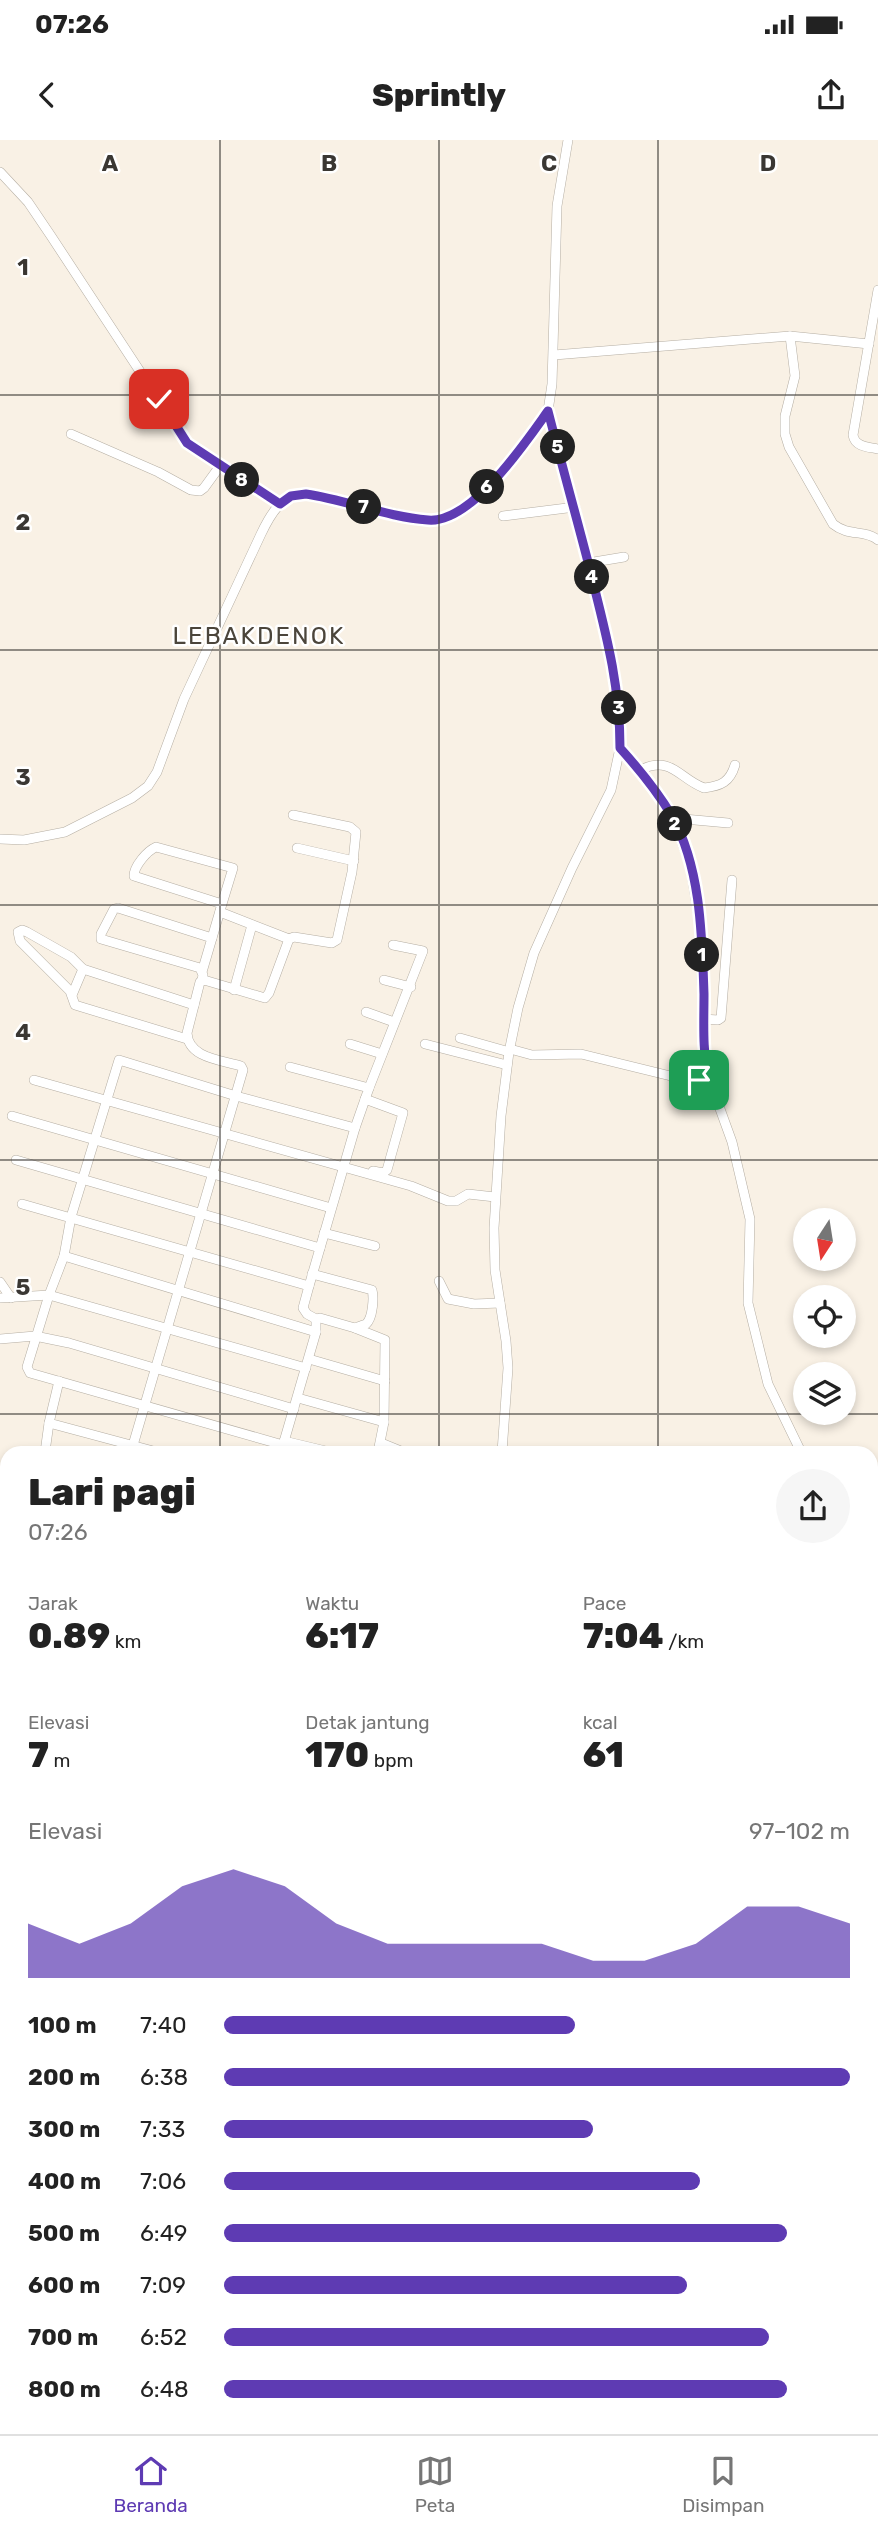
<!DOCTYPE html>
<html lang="id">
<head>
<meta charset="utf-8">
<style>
	body { margin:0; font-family:Rubik,sans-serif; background:#f6f6f6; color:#222; height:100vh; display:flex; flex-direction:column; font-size:26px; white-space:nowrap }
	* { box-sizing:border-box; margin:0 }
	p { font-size:23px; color:#767676 }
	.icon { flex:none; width:38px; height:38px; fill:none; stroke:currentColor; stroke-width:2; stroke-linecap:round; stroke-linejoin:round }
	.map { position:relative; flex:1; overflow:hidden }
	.details { position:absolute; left:0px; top:1306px; width:878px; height:989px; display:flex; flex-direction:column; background:#fff; border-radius:21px 21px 0 0; box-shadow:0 4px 10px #0003 }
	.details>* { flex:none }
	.needle { width:46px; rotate:192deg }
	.tools { position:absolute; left:793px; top:1068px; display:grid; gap:14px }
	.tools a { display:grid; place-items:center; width:63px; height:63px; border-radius:50%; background:#fff; box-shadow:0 4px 10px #0003; font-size:35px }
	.pin { position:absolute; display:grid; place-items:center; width:60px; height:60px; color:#fff; margin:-30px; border-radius:14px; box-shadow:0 4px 10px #0006 }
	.km { position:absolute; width:35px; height:35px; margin:-18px; border-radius:50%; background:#222; color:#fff; font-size:19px; line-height:35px; text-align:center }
	.round { display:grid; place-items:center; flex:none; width:74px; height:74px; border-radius:37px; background:#f6f6f6 }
	.overview { display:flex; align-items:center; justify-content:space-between; height:119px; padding:0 28px }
	h1 { font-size:38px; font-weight:800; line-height:52px }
	.stats { display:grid; grid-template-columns:repeat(3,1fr); gap:10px; height:119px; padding:7px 28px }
	.stats div { display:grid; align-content:center }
	.stats b { font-size:35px; font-weight:800 }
	.stats small { font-size:19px; font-weight:400 }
	.stats p { font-size:19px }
	.chart { height:196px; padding:14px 28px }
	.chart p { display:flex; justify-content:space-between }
	.chart svg { width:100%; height:126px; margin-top:7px; fill:#5e3bb3; opacity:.7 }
	ul { padding:0 28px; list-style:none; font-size:23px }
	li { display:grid; grid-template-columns:112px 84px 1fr; align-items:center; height:52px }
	li i { height:18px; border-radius:9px; background:#5e3bb3 }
	.status { display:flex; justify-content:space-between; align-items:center; height:49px; padding:0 35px; background:#fff; direction:ltr }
	.status svg { height:19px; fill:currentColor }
	header { display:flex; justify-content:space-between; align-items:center; height:91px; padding:0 28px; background:#fff; font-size:32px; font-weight:800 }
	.tab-bar { display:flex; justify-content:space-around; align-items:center; height:98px; border-top:2px solid #e0e0e0; background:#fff; font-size:19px; color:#767676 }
	.tab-bar a { display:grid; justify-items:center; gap:4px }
	.tab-bar .active { color:#5e3bb3 }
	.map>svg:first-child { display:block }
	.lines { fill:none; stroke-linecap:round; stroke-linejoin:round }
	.minor-casing { stroke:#b5aea3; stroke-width:10 }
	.minor { stroke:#fff; stroke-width:9 }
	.route-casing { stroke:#fff; stroke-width:14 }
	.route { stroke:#5e3bb3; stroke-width:9 }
	.grid { fill:none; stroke:#3a3733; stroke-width:2; stroke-opacity:0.55 }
	.labels { text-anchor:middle; stroke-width:5; stroke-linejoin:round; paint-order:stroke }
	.quarter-label { font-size:24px; letter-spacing:2px; fill:#4b453b; stroke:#fff }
	.grid-label { font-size:23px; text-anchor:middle; font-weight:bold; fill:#3a3733; stroke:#fff; stroke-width:5; stroke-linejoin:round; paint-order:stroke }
</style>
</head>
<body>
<div class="status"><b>07:26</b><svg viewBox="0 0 49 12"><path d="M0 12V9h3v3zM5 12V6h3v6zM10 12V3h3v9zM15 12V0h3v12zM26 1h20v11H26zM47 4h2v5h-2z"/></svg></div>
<header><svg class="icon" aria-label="back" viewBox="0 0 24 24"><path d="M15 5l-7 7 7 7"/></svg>Sprintly<svg class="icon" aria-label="share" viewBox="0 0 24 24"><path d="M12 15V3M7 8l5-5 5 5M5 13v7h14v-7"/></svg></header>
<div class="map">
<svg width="878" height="2294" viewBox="0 0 878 2294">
	<rect width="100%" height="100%" fill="#f9f1e5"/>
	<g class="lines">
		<g class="minor-casing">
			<g id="minor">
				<path d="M0,32L28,62L51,96L187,303L280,364"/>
				<path d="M878,150L853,295C855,307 868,307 878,309"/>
				<path d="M790,196L795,236L785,276V294L789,307L833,384C849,397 864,389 878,400"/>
				<path d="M554,215L790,196L869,204"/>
				<path d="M71,294L158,332L191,350L200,351L204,348L220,326"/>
				<path d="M503,376L575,367"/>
				<path d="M588,423L624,417"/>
				<path d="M620,608L640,630L673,678L690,724L700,786L704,908L707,933L732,1002L750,1079L748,1163L768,1244L801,1312"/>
				<path d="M640,630C672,615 678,638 704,648C721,646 730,642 735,625"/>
				<path d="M673,678L728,683"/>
				<path d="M0,699L24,700L65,692L132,658L148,646L157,632L184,559L261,394C270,375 282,353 306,354L425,380L438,379L452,374L475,358L506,328L519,313L548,271L552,244L557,66L568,0"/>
				<path d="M297,708L354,721"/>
				<path d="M220,772L289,799"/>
				<path d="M212,798L222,764L134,736C134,726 147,711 156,707L233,728L222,764"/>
				<path d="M202,840L203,835L200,828L101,799V794L114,769L118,768L212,798L202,832"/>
				<path d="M384,840L411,847"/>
				<path d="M234,850L252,785"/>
				<path d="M72,855L83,829"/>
				<path d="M366,872L394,882"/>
				<path d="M703,879L718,880L721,878L732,740"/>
				<path d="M460,898L509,912"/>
				<path d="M187,899L75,865L70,851L20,801L18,792L22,790L27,792L71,817L83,829L194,865"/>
				<path d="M350,904L382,914"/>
				<path d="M425,904L507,925"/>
				<path d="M510,909L532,915L581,914L687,940L709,939"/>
				<path d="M290,927L369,948L355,988L309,1146L303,1168L307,1174L316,1179"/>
				<path d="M34,940L411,1046L448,1061H456L468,1054L495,1057"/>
				<path d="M369,948L423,811L393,805"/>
				<path d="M365,959L403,973L387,1030L383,1033L373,1031"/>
				<path d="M12,976L331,1068"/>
				<path d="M16,1020L320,1108"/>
				<path d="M22,1064L309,1146"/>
				<path d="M324,1093L375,1106"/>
				<path d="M64,1116L316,1192"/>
				<path d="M312,1134L372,1150C374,1157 373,1178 366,1184C364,1185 357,1187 355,1188"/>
				<path d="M439,1141L448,1159L474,1164L500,1163"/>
				<path d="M0,1142L11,1158"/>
				<path d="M0,1158L49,1155L306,1228"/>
				<path d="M0,1199L35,1196L69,1203L294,1269"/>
				<path d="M309,1219L385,1241"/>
				<path d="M59,1241L49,1283L157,1312"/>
				<path d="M298,1258L384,1282"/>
				<path d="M284,1301L330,1312"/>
				<path d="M381,1303L403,1312"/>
				<path d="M283,1305L30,1233L27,1227L49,1155L64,1116L71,1077L119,920L236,956L355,988"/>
				<path d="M45,1312L49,1283"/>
				<path d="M131,1312L243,930L241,926C221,920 188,918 187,893L200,842L204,840L265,858L269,853L289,799L294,797L332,803L337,800L352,732L356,692L350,687L293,675"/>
				<path d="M281,1312L316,1192V1179L320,1178L355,1188L385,1200L384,1282L378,1312"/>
				<path d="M502,1312L508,1228L506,1201L495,1130L494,1088L501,976L509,912L518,868L534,813L572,728L611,650L620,608L619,573L613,521L575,367L548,271"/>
				<path d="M0,1349L7,1351"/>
				<path d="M872,1385L878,1383"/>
				<path d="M0,1398L7,1400"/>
				<path d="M0,1413L7,1415"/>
				<path d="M0,1457L7,1459"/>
				<path d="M872,1485L878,1483"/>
				<path d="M0,1502L7,1504"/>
				<path d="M0,1545L7,1547"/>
				<path d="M0,1589L7,1591"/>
				<path d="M0,1631L7,1633"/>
				<path d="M0,1674L7,1676"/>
				<path d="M0,1710L7,1688"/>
				<path d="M0,1718L7,1721"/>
				<path d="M0,1845L7,1846"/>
				<path d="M0,1899L7,1887"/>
				<path d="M872,1966L878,1967"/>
				<path d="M0,1992L7,1996"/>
				<path d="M872,2007L878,2008"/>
				<path d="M872,2039L878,2041"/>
				<path d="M872,2076L878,2077"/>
				<path d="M872,2113L878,2114"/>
				<path d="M0,2148L7,2137"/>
				<path d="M872,2150L878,2152"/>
				<path d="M872,2188L878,2187"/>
				<path d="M872,2228L878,2223"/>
				<path d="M872,2241L878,2252"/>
				<path d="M872,2267L878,2262"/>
				<path d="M0,2285L16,2294"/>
				<path d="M815,2287L822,2294"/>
				<path d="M858,2287L862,2294"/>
				<path d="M91,2294L96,2287"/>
				<path d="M685,2294L688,2287"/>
				<path d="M829,2294L840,2287"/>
			</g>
		</g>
		<use href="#minor" class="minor"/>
	</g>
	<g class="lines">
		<g class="route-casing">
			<path id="route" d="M159,259L187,303L280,364L291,356L306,354C347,360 387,377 428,380C471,384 525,303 548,271C561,322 575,372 588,422C604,487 620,540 620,608C639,629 657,651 672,676C701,728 702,796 704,854C704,883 702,911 709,939L699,940"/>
		</g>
		<use href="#route" class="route"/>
	</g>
	<path class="grid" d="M220,0V1312M439,0V1312M658,0V1312M0,255H878M0,510H878M0,765H878M0,1020H878M0,1274H878M0,1529H7M872,1529H878M0,1784H7M872,1784H878M0,2039H7M872,2039H878M220,2287V2294M439,2287V2294M658,2287V2294"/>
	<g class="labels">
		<g class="quarter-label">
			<text x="259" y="504">LEBAKDENOK</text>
		</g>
	</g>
	<g class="grid-label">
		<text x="110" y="31">A</text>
		<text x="329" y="31">B</text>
		<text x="549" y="31">C</text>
		<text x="768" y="31">D</text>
		<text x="23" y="135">1</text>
		<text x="23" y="390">2</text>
		<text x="23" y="645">3</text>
		<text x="23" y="900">4</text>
		<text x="23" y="1155">5</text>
	</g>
</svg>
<div class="tools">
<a><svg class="needle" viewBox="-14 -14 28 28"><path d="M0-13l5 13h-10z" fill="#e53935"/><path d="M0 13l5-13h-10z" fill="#767676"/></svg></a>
<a><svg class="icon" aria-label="locate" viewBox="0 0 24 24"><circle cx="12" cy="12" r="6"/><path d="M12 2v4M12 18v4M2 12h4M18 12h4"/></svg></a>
<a><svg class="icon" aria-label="layers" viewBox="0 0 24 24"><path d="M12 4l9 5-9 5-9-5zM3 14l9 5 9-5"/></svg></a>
</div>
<div class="pin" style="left:699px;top:940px;background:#1e9e55"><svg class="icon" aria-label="arrive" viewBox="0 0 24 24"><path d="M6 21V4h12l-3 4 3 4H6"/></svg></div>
<div class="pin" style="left:159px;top:259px;background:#d93025"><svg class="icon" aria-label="check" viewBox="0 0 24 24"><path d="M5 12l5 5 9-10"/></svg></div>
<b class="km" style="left:702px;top:815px">1</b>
<b class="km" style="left:675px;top:684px">2</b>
<b class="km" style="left:619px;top:568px">3</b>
<b class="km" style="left:592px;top:437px">4</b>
<b class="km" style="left:558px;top:307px">5</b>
<b class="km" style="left:487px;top:347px">6</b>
<b class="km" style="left:364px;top:367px">7</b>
<b class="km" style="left:242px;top:340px">8</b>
<section class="details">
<div class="overview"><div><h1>Lari pagi</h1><p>07:26</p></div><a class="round"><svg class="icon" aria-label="share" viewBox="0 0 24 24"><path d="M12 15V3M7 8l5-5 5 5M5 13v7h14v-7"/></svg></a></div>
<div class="stats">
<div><p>Jarak</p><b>0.89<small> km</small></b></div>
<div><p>Waktu</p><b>6:17</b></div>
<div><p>Pace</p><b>7:04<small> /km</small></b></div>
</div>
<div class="stats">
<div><p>Elevasi</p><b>7<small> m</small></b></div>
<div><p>Detak jantung</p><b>170<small> bpm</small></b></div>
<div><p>kcal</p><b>61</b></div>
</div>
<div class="chart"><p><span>Elevasi</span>97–102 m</p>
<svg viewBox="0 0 160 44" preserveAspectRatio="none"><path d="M0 44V25L10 32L20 25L30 12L40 6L50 12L60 25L70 32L80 32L90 32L100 32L110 38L120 38L130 32L140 19L150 19L160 25V44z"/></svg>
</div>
<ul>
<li><b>100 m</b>7:40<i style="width:56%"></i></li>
<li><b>200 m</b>6:38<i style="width:100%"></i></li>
<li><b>300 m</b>7:33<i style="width:59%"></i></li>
<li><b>400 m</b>7:06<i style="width:76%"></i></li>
<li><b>500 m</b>6:49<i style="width:90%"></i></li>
<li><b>600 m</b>7:09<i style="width:74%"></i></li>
<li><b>700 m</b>6:52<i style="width:87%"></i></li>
<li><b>800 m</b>6:48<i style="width:90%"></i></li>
</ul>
</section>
</div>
<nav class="tab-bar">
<a class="active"><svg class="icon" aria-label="home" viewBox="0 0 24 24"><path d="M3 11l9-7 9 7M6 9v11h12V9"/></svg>Beranda</a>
<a><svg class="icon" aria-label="map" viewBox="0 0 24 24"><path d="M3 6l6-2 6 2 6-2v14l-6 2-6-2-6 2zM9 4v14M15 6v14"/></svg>Peta</a>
<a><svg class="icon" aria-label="saved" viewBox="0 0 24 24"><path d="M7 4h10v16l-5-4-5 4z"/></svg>Disimpan</a>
</nav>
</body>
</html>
